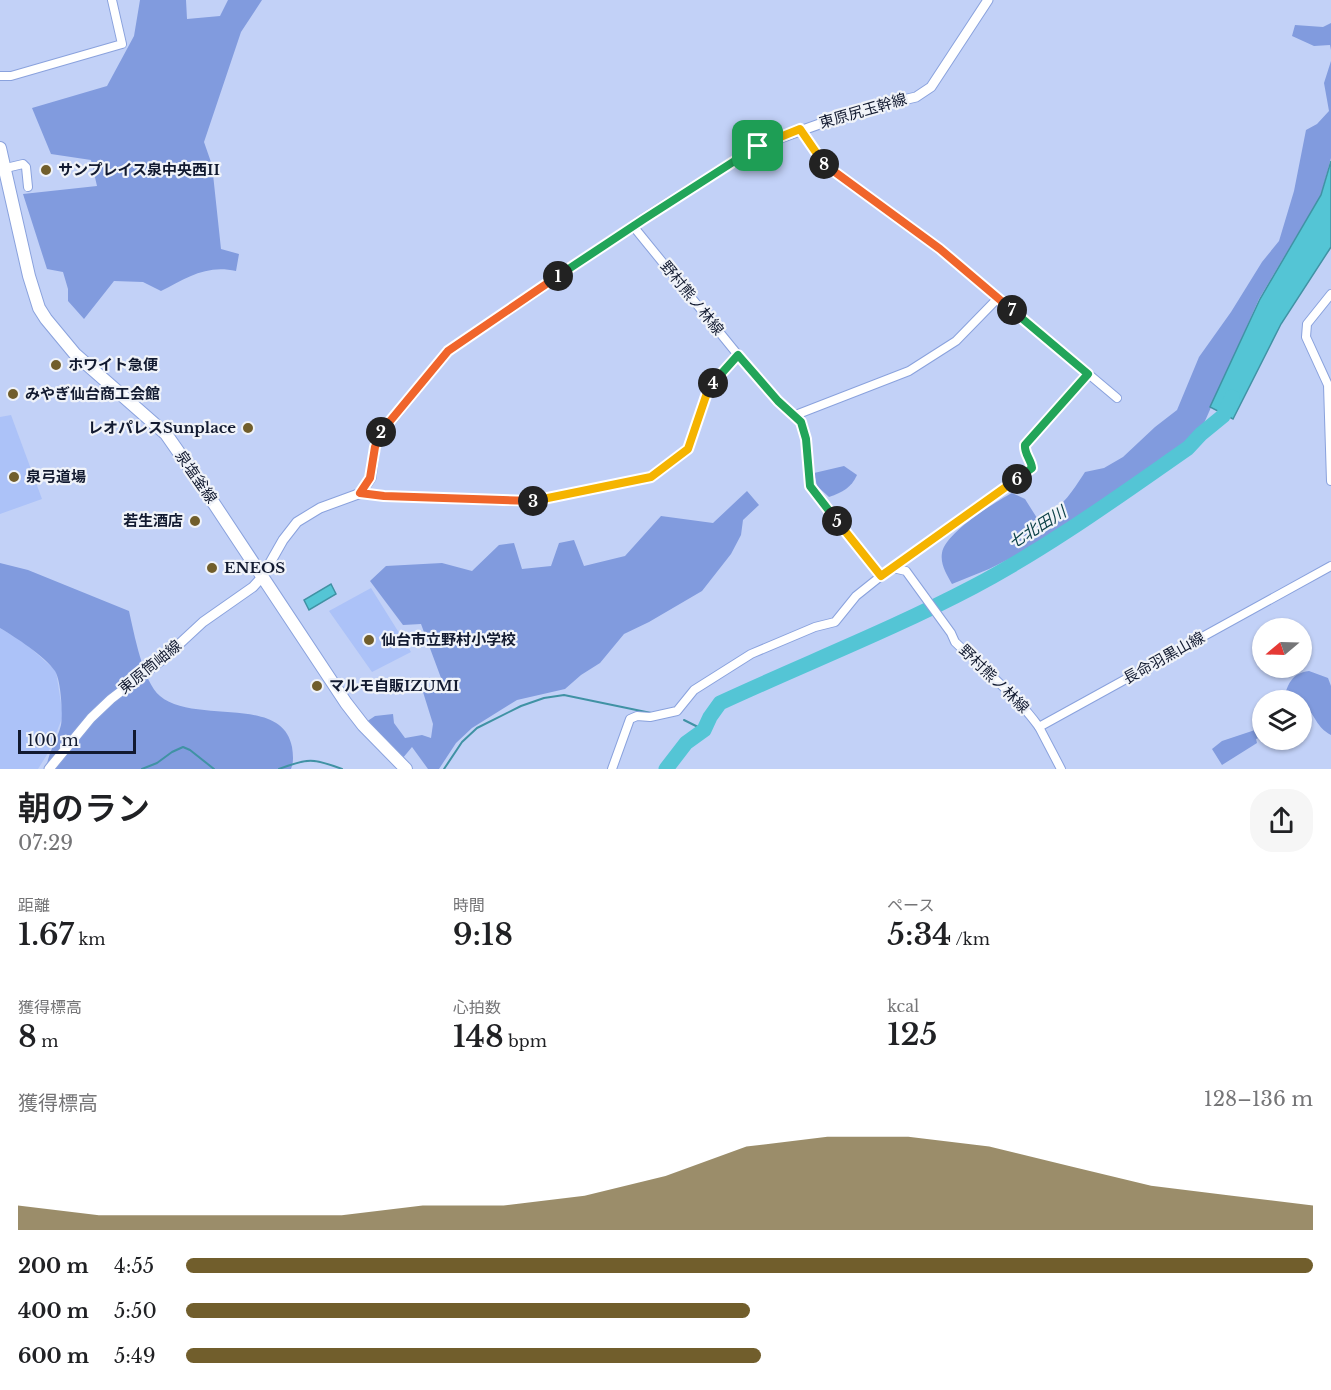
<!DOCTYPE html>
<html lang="ja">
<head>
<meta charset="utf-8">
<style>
	body { margin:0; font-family:"Libre Baskerville","Noto Sans JP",serif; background:#f6f6f6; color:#202124; height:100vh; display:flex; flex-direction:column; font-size:22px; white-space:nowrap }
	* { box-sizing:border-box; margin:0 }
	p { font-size:20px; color:#757577 }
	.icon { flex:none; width:33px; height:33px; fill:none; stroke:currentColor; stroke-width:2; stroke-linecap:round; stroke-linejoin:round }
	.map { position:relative; height:769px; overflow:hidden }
	.side { display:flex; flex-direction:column; background:#fff; flex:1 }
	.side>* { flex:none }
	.needle { width:39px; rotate:251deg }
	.buttons { position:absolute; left:1252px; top:618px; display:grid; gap:12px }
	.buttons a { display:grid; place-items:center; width:60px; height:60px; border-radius:50%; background:#fff; box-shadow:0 2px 4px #0004; font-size:30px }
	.scale { position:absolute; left:18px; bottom:15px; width:118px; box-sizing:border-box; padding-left:6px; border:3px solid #121a30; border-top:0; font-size:16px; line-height:21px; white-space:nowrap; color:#121a30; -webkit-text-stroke:4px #f0f3f9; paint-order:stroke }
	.pin { position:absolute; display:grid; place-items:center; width:51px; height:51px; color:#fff; margin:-26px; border-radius:12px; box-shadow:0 3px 9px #0006 }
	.km { position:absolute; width:30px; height:30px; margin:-15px; border-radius:50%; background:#222; color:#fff; font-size:16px; line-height:30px; text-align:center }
	.round { display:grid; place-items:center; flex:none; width:63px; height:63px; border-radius:24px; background:#f6f6f6 }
	.overview { display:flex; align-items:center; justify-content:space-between; height:102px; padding:0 18px }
	h1 { font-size:33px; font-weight:600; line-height:45px }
	.stats { display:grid; grid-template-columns:repeat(3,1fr); gap:9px; height:102px; padding:6px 18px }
	.stats div { display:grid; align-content:center }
	.stats b { font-size:30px; font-weight:600 }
	.stats small { font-size:16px; font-weight:400 }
	.stats p { font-size:16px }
	.chart { height:168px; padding:12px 18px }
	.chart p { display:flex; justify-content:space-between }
	.chart svg { width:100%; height:108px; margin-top:6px; fill:#715e2c; opacity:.7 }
	ul { padding:0 18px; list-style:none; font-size:20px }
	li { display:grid; grid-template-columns:96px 72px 1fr; align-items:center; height:45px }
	li i { height:15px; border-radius:8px; background:#715e2c }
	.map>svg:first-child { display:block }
	.green { fill:#acc2f8 }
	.forest { fill:#819bde }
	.water { fill:#54c5d5; stroke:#4092a4; stroke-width:1.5 }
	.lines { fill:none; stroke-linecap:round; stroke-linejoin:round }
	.stream { stroke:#4092a4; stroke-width:2 }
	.river { stroke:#54c5d5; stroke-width:15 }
	.minor-casing { stroke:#8aa2dd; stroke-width:10 }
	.tertiary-casing { stroke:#8aa2dd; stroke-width:11 }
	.primary-casing { stroke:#8aa2dd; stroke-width:14 }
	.minor { stroke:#fff; stroke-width:8 }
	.tertiary { stroke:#fff; stroke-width:9 }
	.primary { stroke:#fff; stroke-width:12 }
	.split-1-casing { stroke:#fff; stroke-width:12 }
	.split-2-casing { stroke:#fff; stroke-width:12 }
	.split-3-casing { stroke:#fff; stroke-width:12 }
	.split-4-casing { stroke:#fff; stroke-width:12 }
	.split-5-casing { stroke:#fff; stroke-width:12 }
	.split-6-casing { stroke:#fff; stroke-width:12 }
	.split-7-casing { stroke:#fff; stroke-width:12 }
	.split-8-casing { stroke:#fff; stroke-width:12 }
	.split-9-casing { stroke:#fff; stroke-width:12 }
	.split-1 { stroke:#22a559; stroke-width:8 }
	.split-2 { stroke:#f0652b; stroke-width:8 }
	.split-3 { stroke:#f0652b; stroke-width:8 }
	.split-4 { stroke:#f5b400; stroke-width:8 }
	.split-5 { stroke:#22a559; stroke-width:8 }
	.split-6 { stroke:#f5b400; stroke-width:8 }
	.split-7 { stroke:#22a559; stroke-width:8 }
	.split-8 { stroke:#f0652b; stroke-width:8 }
	.split-9 { stroke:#f5b400; stroke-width:8 }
	.poi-dot { fill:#715e2c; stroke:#f0f3f9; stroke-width:2 }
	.labels { text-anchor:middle; stroke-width:4.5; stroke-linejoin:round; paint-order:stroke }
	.street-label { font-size:15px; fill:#121a30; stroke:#f0f3f9 }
	.poi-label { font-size:15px; font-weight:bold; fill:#121a30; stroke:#f0f3f9; text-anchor:start }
	.water-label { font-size:16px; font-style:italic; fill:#093f46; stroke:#f0f3f9 }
</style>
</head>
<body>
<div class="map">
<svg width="1331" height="769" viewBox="0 0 1331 769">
	<rect width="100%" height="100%" fill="#c2d1f7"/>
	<g class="green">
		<path d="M11,415L42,499L0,514V417Z"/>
		<path d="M371,588L411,652L372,672L329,611Z"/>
		<path d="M0,628L25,643L56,671L63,716L48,753L38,769H0Z"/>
	</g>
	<g class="forest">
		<path d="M140,0H186L187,19L220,16L228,0H262L241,32L204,142L212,165L221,249L239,254L236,271C207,264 186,278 161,291L143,282L114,281L84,319L68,301V289L63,272L47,269L23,194L97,186L91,160L51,154L32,108L107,86L134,36Z"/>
		<path d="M1331,23V50L1330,45L1314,46L1292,36L1295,25L1323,27Z"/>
		<path d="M1331,61V158L1321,195L1259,299L1201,430L1181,448L1045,541L989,569L952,584C947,575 940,564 942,553C945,533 995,502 1012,493L1025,499L1037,518C1060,513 1073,490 1085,472L1104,468L1123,457L1155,427L1177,410L1199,357L1231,312L1262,262L1279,241L1294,191L1306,130L1317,124L1329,111L1324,83Z"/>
		<path d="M844,466L857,475C851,488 843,492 829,497L817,486L814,473Z"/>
		<path d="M747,491L759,505L743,520L741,535L731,554L702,591L649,622L624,634L600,663L581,675L565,689L517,700L472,728L456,743L439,769H428L412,747L402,759L366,722L375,716L393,714L394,723L405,738L422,735L431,738L433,724L423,692L444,686L421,624L403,625L370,581L386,566L442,563L472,571L499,545L514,543L522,569L551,566L559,543L574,540L584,566L625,556L661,516L713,523Z"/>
		<path d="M0,563L28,570L129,611C134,633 143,682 160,696C194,725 282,694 292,747C293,754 294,762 291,769H46C49,750 57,741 61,725C63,714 61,680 55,671C45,656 15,637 0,628Z"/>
		<path d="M1309,671L1328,678L1331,686V735C1316,727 1316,716 1304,704L1302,706V700H1283C1288,685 1291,673 1309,671Z"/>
		<path d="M1263,725V736L1256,739L1257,743L1222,765L1212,749L1222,741L1258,729Z"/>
	</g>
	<g class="water">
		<path d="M1331,161V247L1281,324L1233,419L1210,407L1260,299L1321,195Z"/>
		<path d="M331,584L336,594L309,610L304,600Z"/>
	</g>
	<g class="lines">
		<g class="stream">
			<path d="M684,720L704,730"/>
			<path d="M142,769L157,763L172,752L183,747L190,750L214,769"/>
			<path d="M279,769C308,758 313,758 342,769"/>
			<path d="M444,769L462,742L477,728L521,706L544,698L564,695L651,713"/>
		</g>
		<path class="river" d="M666,769L686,743L704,730L710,717L720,703C804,664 891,630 973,587C1049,547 1119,496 1188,448L1201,434L1223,416L1232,397"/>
		<g class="minor-casing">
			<g id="minor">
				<path d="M0,76H11L122,44L112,0"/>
				<path d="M800,130L824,164L940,249L1117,398"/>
				<path d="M6,168L23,164L26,167L28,187"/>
				<path d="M633,226L738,355L779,401L801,422L806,439L810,486L881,576"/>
				<path d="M1331,294L1307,324L1306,337L1328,385L1331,481"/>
				<path d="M793,416L909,371L956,341L997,299"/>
				<path d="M361,493L384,496L526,502L651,477L688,449L709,387L738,355"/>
				<path d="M893,568L906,571L951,633L955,642C983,669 1017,696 1039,727"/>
				<path d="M612,769L630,719L637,716L650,717L677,711L694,690L751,654L815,627L835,622L856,596L881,576L1032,468C1031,459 1024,454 1025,445L1088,374"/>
				<path d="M1061,769L1039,727L1331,566"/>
			</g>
		</g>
		<g class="tertiary-casing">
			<path id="tertiary" d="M49,769L91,718L111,699L162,660L203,622L253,587L262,577L283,540L297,522L320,508L361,493L371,478L375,447L381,433L448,351L643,219L758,146L856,111L916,97L931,87L988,0"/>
		</g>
		<g class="primary-casing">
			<path id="primary" d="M0,148L29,276L39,308L46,319L75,354L166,434L205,490L346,703L363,725L406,769"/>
		</g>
		<use href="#minor" class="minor"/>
		<use href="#tertiary" class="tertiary"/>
		<use href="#primary" class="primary"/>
	</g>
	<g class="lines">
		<g class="split-1-casing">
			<path id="split-1" d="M558,276L644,219L758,146"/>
		</g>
		<g class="split-2-casing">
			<path id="split-2" d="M381,432L448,351L558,276"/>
		</g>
		<g class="split-3-casing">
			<path id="split-3" d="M381,432L375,447L370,478L360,493L384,496L533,501"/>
		</g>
		<g class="split-4-casing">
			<path id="split-4" d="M533,501L651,477L688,449L709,387L713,383"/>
		</g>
		<g class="split-5-casing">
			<path id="split-5" d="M713,383L738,355L778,401L801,422L806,439L810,486L837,521"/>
		</g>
		<g class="split-6-casing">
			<path id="split-6" d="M837,521L881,576L1017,479"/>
		</g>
		<g class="split-7-casing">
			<path id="split-7" d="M1012,310L1088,374L1025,445C1024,454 1031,459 1032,468L1017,479"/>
		</g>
		<g class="split-8-casing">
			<path id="split-8" d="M824,164L940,249L1012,310"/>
		</g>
		<g class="split-9-casing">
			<path id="split-9" d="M758,146L800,129L824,164"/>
		</g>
		<use href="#split-1" class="split-1"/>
		<use href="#split-2" class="split-2"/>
		<use href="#split-3" class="split-3"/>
		<use href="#split-4" class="split-4"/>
		<use href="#split-5" class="split-5"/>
		<use href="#split-6" class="split-6"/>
		<use href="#split-7" class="split-7"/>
		<use href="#split-8" class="split-8"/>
		<use href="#split-9" class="split-9"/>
	</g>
	<g class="poi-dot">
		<circle cx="46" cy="170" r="6"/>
		<circle cx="56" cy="365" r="6"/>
		<circle cx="13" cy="394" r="6"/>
		<circle cx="248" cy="428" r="6"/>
		<circle cx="14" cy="477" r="6"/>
		<circle cx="195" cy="521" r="6"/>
		<circle cx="212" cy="568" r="6"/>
		<circle cx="369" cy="640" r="6"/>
		<circle cx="317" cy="686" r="6"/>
	</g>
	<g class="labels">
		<g class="street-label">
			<text transform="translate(863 111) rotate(-16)" y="5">東原尻玉幹線</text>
			<text transform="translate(692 298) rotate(51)" y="5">野村熊ノ林線</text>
			<text transform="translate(196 477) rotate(55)" y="5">泉塩釜線</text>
			<text transform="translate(1164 658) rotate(-29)" y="5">長命羽黒山線</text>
			<text transform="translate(150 667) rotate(-39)" y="5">東原筒岫線</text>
			<text transform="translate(994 679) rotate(44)" y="5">野村熊ノ林線</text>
		</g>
		<g class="poi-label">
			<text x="58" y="175">サンプレイス泉中央西II</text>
			<text x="68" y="370">ホワイト急便</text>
			<text x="25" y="399">みやぎ仙台商工会館</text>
			<text x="236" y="433" text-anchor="end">レオパレスSunplace</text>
			<text x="26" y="482">泉弓道場</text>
			<text x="183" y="526" text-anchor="end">若生酒店</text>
			<text x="224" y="573">ENEOS</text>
			<text x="381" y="645">仙台市立野村小学校</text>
			<text x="329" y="691">マルモ自販IZUMI</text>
		</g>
		<g class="water-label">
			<text transform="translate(1037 527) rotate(-32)" y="6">七北田川</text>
		</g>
	</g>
</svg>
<div class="buttons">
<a><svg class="needle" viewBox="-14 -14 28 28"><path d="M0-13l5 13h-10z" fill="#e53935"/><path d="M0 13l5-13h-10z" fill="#757577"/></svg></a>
<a><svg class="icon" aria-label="layers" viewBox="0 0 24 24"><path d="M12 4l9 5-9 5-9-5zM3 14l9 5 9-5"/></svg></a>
</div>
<div class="scale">100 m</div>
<div class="pin" style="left:758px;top:146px;background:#1e9e55"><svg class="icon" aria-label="arrive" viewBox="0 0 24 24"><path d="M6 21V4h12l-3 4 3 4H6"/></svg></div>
<b class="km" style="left:558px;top:276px">1</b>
<b class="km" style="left:381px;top:432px">2</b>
<b class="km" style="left:533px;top:501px">3</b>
<b class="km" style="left:713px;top:383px">4</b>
<b class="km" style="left:837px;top:521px">5</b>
<b class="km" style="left:1017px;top:479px">6</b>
<b class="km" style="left:1012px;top:310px">7</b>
<b class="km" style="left:824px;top:164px">8</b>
</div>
<section class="side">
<div class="overview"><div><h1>朝のラン</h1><p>07:29</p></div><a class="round"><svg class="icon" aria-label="share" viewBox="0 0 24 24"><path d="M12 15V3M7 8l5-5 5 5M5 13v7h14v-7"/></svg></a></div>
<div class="stats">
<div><p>距離</p><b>1.67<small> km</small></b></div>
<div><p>時間</p><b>9:18</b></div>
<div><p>ペース</p><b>5:34<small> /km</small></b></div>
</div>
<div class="stats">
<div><p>獲得標高</p><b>8<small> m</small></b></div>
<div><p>心拍数</p><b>148<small> bpm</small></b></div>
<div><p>kcal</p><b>125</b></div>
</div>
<div class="chart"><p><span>獲得標高</span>128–136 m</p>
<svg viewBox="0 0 160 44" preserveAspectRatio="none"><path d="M0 44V34L10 38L20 38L30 38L40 38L50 34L60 34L70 30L80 22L90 10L100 6L110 6L120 10L130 18L140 26L150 30L160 34V44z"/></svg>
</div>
<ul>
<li><b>200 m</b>4:55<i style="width:100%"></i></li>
<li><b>400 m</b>5:50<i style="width:50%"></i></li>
<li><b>600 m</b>5:49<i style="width:51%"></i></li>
</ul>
</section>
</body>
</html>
